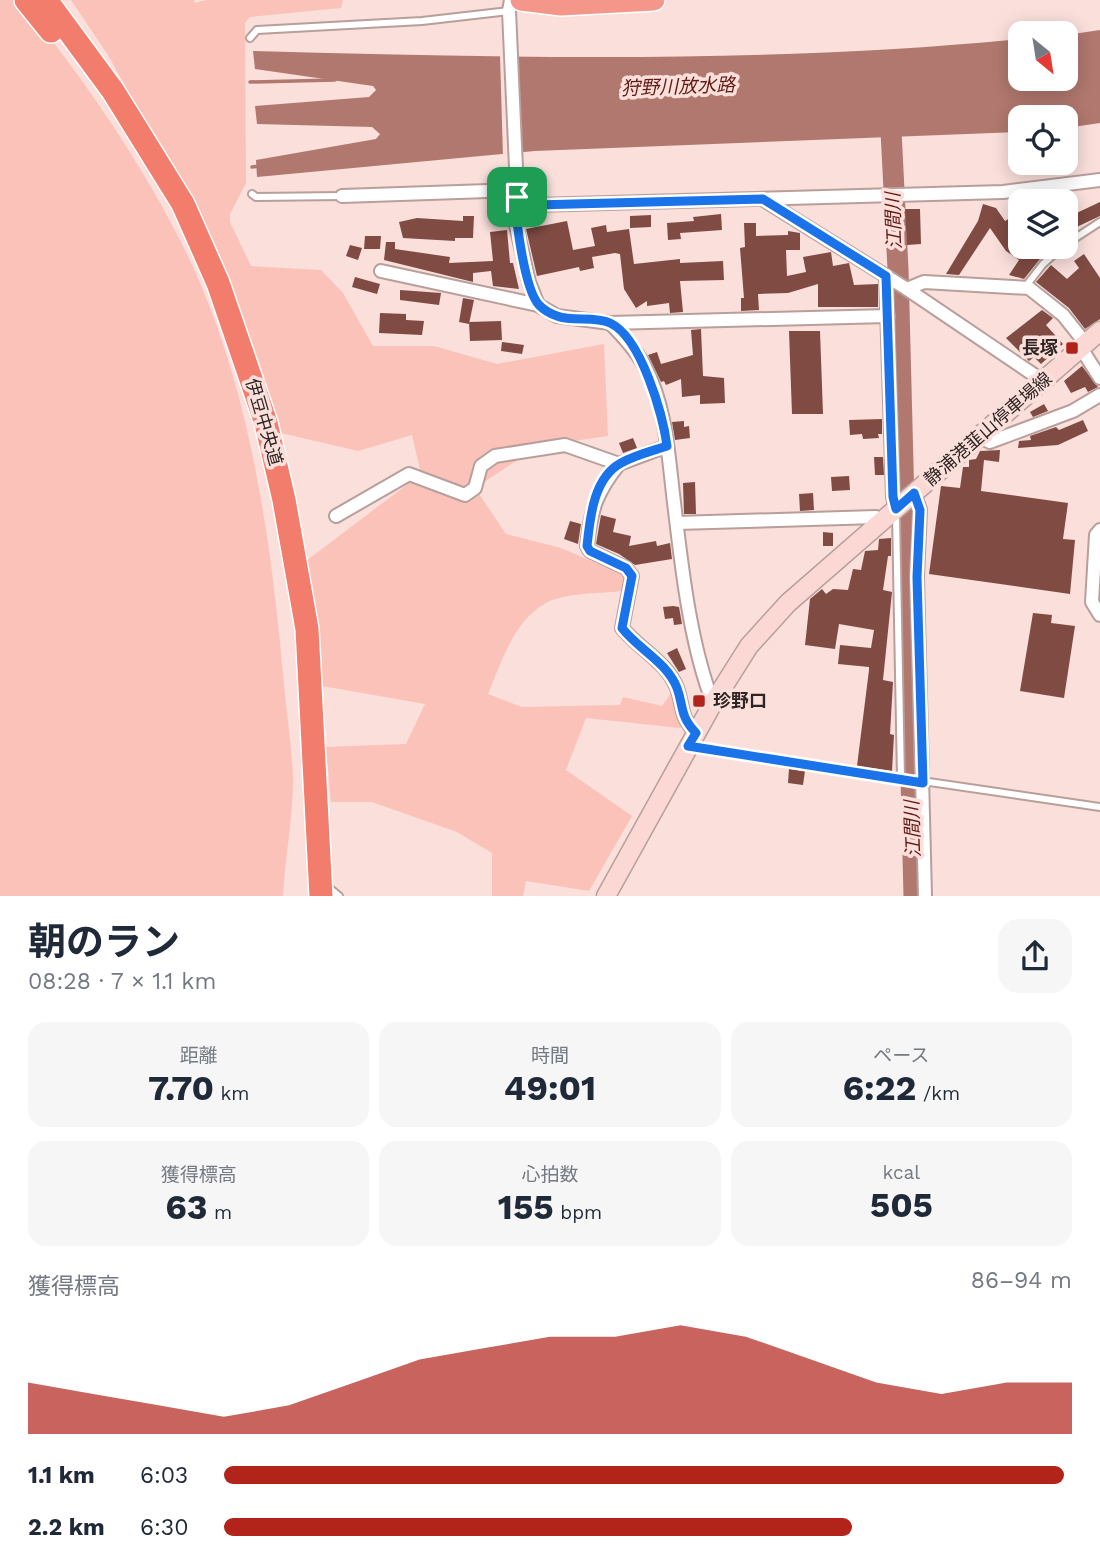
<!DOCTYPE html>
<html lang="ja">
<head>
<meta charset="utf-8">
<style>
	body { margin:0; font-family:"Work Sans","Noto Sans JP",sans-serif; background:#f6f6f7; color:#1f2937; height:100vh; display:flex; flex-direction:column; font-size:26px; white-space:nowrap }
	* { box-sizing:border-box; margin:0 }
	p { font-size:23px; color:#747a83 }
	.icon { flex:none; width:38px; height:38px; fill:none; stroke:currentColor; stroke-width:2; stroke-linecap:round; stroke-linejoin:round }
	.map { position:relative; height:896px; overflow:hidden }
	.sheet { display:flex; flex-direction:column; background:#fff; flex:1 }
	.sheet>* { flex:none }
	.needle { width:46px; rotate:150deg }
	.controls { position:absolute; left:1008px; top:21px; display:grid; gap:14px }
	.controls a { display:grid; place-items:center; width:70px; height:70px; border-radius:14px; background:#fff; box-shadow:0 4px 18px #0003; font-size:35px }
	.pin { position:absolute; display:grid; place-items:center; width:60px; height:60px; color:#fff; margin:-30px; border-radius:14px; box-shadow:0 4px 10px #0006 }
	.round { display:grid; place-items:center; flex:none; width:74px; height:74px; border-radius:21px; background:#f6f6f7 }
	.headline { display:flex; align-items:center; justify-content:space-between; height:119px; padding:0 28px }
	h1 { font-size:38px; font-weight:700; line-height:52px }
	.stats { display:grid; grid-template-columns:repeat(3,1fr); gap:10px; height:119px; padding:7px 28px }
	.stats div { display:grid; align-content:center; border-radius:18px; background:#f6f6f7; text-align:center }
	.stats b { font-size:35px; font-weight:700 }
	.stats small { font-size:19px; font-weight:400 }
	.stats p { font-size:19px }
	.chart { height:196px; padding:14px 28px }
	.chart p { display:flex; justify-content:space-between }
	.chart svg { width:100%; height:126px; margin-top:7px; fill:#b2231a; opacity:.7 }
	ul { padding:0 28px; list-style:none; font-size:23px }
	li { display:grid; grid-template-columns:112px 84px 1fr; align-items:center; height:52px }
	li i { height:18px; border-radius:9px; background:#b2231a }
	.map>svg:first-child { display:block }
	.green { fill:#fbc2b9 }
	.water { fill:#b1786f }
	.pier { fill:#fadfdb }
	.lines { fill:none; stroke-linecap:round; stroke-linejoin:round }
	.stream { stroke:#b1786f; stroke-width:3.5 }
	.river { stroke:#b1786f; stroke-width:21 }
	.building { fill:#7f4b43 }
	.service-casing { stroke:#b89f9b; stroke-width:10 }
	.minor-casing { stroke:#b89f9b; stroke-width:16 }
	.secondary-casing { stroke:#b89f9b; stroke-width:21 }
	.trunk-casing { stroke:#fff; stroke-width:24 }
	.motorway-casing { stroke:#fff; stroke-width:26 }
	.service { stroke:#fff; stroke-width:6 }
	.minor { stroke:#fff; stroke-width:12 }
	.secondary { stroke:#fbd8d3; stroke-width:18 }
	.trunk { stroke:#f4978a; stroke-width:21 }
	.motorway { stroke:#f27d6d; stroke-width:23 }
	.route-casing { stroke:#fff; stroke-width:14 }
	.route { stroke:#1a73e8; stroke-width:9 }
	.poi-dot { fill:#b2231a; stroke:#fadfdb; stroke-width:2.5 }
	.labels { text-anchor:middle; stroke-width:7; stroke-linejoin:round; paint-order:stroke }
	.poi-label { font-size:18px; font-weight:bold; fill:#2f2524; stroke:#fadfdb; text-anchor:end }
	.street-label { font-size:18px; fill:#2f2524; stroke:#fadfdb }
	.water-label { font-size:19px; font-style:italic; fill:#611b14; stroke:#fadfdb }
</style>
</head>
<body>
<div class="map">
<svg width="1100" height="896" viewBox="0 0 1100 896">
	<rect width="100%" height="100%" fill="#fadfdb"/>
	<g class="green">
		<path d="M0,0H20C84,79 141,161 186,252C249,382 270,532 283,674C286,709 292,745 293,780C293,818 285,858 283,896H0Z"/>
		<path d="M71,0H194L195,3L206,0H343L341,8L250,17L245,23L246,183L230,214V222L251,266L321,270L343,293L373,346H434L497,364L604,344L608,436L539,446L475,488L506,534L561,548L628,577L622,591C599,594 567,592 546,603C514,620 501,663 488,694L522,707L620,705L623,697L662,706L671,693L683,725L680,728L586,718L566,770L632,816L589,891L526,881L523,896H492V853L457,832L372,802H331L326,747L406,744L425,704L322,686L306,561L421,474L412,435L358,451L281,433L260,364L218,254L108,55Z"/>
	</g>
	<path class="water" d="M1100,30V123L1066,128V117H1020V132L535,151L257,177L256,160L376,139L380,134L372,127L257,124L255,106L369,97L376,90L373,86L255,69L253,51C508,58 766,64 1020,39V79H1066V35Z"/>
	<path class="pier" d="M500,54H517L520,156L503,157Z"/>
	<g class="lines">
		<g class="stream">
			<path d="M250,82L335,80"/>
			<path d="M252,167L261,166"/>
		</g>
		<path class="river" d="M890,111L898,269L914,896"/>
	</g>
	<g class="building">
		<path d="M1100,202V216L1066,232V218Z"/>
		<path d="M983,204L996,208L1005,221L1020,212V247L1040,259L1024,279L1009,275L1019,260L1006,251L990,228L959,275L946,274L978,221Z"/>
		<path d="M905,209H920L921,244L907,245Z"/>
		<path d="M721,214L722,230L680,233L681,239L668,240L667,223L694,221L693,217Z"/>
		<path d="M651,215V227L630,228V216Z"/>
		<path d="M463,216H474L473,238H455V241L403,238L399,222L417,218L463,221Z"/>
		<path d="M567,221L573,250L595,246L591,228L606,225L607,232L629,229L634,264L680,259V263L723,261L724,280L680,281L683,312L670,313L669,303L647,306V301L636,308L624,289L620,254L615,253L592,257L594,268L580,271L579,267L537,276L526,229Z"/>
		<path d="M744,223H756V236L788,235V231L800,233V250H786L787,276L806,272L803,257L831,252L833,266L849,263L854,285L878,284V307H818V284L788,293L758,294L759,310L741,311V298H744L740,248L745,247Z"/>
		<path d="M507,230L510,263H513L519,289L493,286L491,271L473,273V282L384,260L386,242H395V249L450,257L449,263L493,261L490,232Z"/>
		<path d="M365,236H381L380,249H364Z"/>
		<path d="M350,245L362,248L358,260L346,256Z"/>
		<path d="M1084,254L1100,278V319L1085,329L1069,308L1036,282L1051,265L1067,279L1079,268L1074,261Z"/>
		<path d="M355,277L380,284L377,294L352,287Z"/>
		<path d="M400,290L441,293L439,305L400,300Z"/>
		<path d="M463,298L474,300L469,324L459,322Z"/>
		<path d="M1042,310L1053,318L1046,325L1063,344L1041,364L1034,357L1029,361L1006,338Z"/>
		<path d="M380,313L406,314V320L424,321L422,335L379,333Z"/>
		<path d="M501,321L502,340L470,341L469,322Z"/>
		<path d="M701,329L703,376L724,378L725,403L700,404V395L682,397L681,379L666,385L664,381L661,382L648,355L657,352L661,364L693,355L691,330Z"/>
		<path d="M789,331H820L823,414H792Z"/>
		<path d="M502,342L524,345L522,354L501,351Z"/>
		<path d="M1082,366L1098,387L1088,392L1085,387L1071,393L1064,381Z"/>
		<path d="M1044,404L1048,411L1033,417L1030,412Z"/>
		<path d="M882,419V434H878L879,438L863,439L862,434L850,435L849,420Z"/>
		<path d="M1083,420L1088,431L1058,445L1018,448L1019,441L1031,440L1030,436L1056,427L1059,430Z"/>
		<path d="M684,421V427L689,426L690,438L675,440L672,422Z"/>
		<path d="M633,438L637,448L623,453L619,443Z"/>
		<path d="M1000,450L999,462L984,460L981,491L1068,503L1063,539L1075,540L1070,594L929,574L941,486L960,488L963,467H969V460L976,459L980,451Z"/>
		<path d="M874,457H883L884,475H875Z"/>
		<path d="M849,476L850,490L832,491L831,477Z"/>
		<path d="M695,482L696,514H684L683,483Z"/>
		<path d="M813,493L814,510L800,511L799,494Z"/>
		<path d="M601,515L616,519L613,532L631,536L629,546L656,541L657,546L670,543L672,559L635,565L619,554L596,544Z"/>
		<path d="M570,521L581,524L578,544L564,539Z"/>
		<path d="M823,532L833,533V546H823Z"/>
		<path d="M891,538V556H888L883,590L892,592L883,680L893,682L890,734L894,735L892,771L857,766L869,670V667L838,664L840,645L871,648L874,630L839,624L835,649L805,645L810,599L822,589L826,594L833,589L848,590L853,569L861,570L865,551L878,550L879,539Z"/>
		<path d="M673,606L679,607L682,624L674,625L673,618L665,619L663,607Z"/>
		<path d="M1033,613L1052,615L1051,623L1075,626L1064,698L1020,691Z"/>
		<path d="M677,648L686,669L679,672L667,653Z"/>
		<path d="M789,769L805,771L803,785L788,783Z"/>
	</g>
	<g class="lines">
		<g class="service-casing">
			<g id="service">
				<path d="M250,38L257,30L422,21L509,11"/>
				<path d="M252,194L256,197L342,196"/>
				<path d="M1066,244L1100,222"/>
				<path d="M1026,286L1043,264L1062,247"/>
				<path d="M896,514L901,779"/>
				<path d="M690,747L1100,807"/>
				<path d="M327,886L339,896"/>
			</g>
		</g>
		<g class="minor-casing">
			<g id="minor">
				<path d="M511,0L509,11L517,190L515,221L529,282L538,305"/>
				<path d="M342,196L517,190"/>
				<path d="M517,197L535,205L1003,192L1100,180"/>
				<path d="M764,200L907,289L1043,381"/>
				<path d="M381,271L538,305L557,316L610,323L888,316"/>
				<path d="M886,276L893,497L896,509"/>
				<path d="M907,289L924,282L1029,288L1063,315L1086,344"/>
				<path d="M610,323C623,336 635,349 644,365C665,404 668,450 673,494C681,561 689,641 713,703"/>
				<path d="M1081,348L1100,378"/>
				<path d="M979,437L990,442L1073,411L1100,395"/>
				<path d="M619,464C596,493 591,509 587,546L590,551L626,568L632,576L622,628C638,648 667,662 677,688C684,707 679,715 696,733"/>
				<path d="M914,493L920,510L917,577L925,896"/>
				<path d="M336,516L409,474L465,495L475,488L481,466L495,456L565,445L619,464L667,446"/>
				<path d="M677,523L876,517L883,520"/>
				<path d="M1100,530L1096,535L1092,602L1100,615"/>
			</g>
		</g>
		<g class="secondary-casing">
			<path id="secondary" d="M606,896L713,703L749,646L788,603L1100,331"/>
		</g>
		<g class="trunk-casing">
			<path id="trunk" d="M521,0L561,5L654,0"/>
		</g>
		<g class="motorway-casing">
			<g id="motorway">
				<path d="M26,0L51,31"/>
				<path d="M46,0L113,91L183,204L218,283L266,423L284,500L307,629L321,896"/>
			</g>
		</g>
		<use href="#service" class="service"/>
		<use href="#minor" class="minor"/>
		<use href="#secondary" class="secondary"/>
		<use href="#trunk" class="trunk"/>
		<use href="#motorway" class="motorway"/>
	</g>
	<g class="lines">
		<g class="route-casing">
			<path id="route" d="M517,197L535,205L763,199L886,276L893,497L896,509L914,493L920,510L917,577L923,783L688,746L696,733C679,715 684,707 677,688C667,662 638,649 622,628L632,576L626,568L590,551L587,546C590,519 593,478 621,463C635,455 652,451 667,446C663,415 641,337 610,323C594,316 573,322 557,316C551,314 543,309 539,305C525,290 514,217 517,197Z"/>
		</g>
		<use href="#route" class="route"/>
	</g>
	<g class="poi-dot">
		<rect x="1065" y="341" width="14" height="14" rx="3.5"/>
		<rect x="692" y="694" width="14" height="14" rx="3.5"/>
	</g>
	<g class="labels">
		<g class="poi-label">
			<text x="1058" y="354">長塚</text>
			<text x="713" y="707" text-anchor="start">珍野口</text>
		</g>
		<g class="street-label">
			<text transform="translate(264 422) rotate(74)" y="6">伊豆中央道</text>
			<text transform="translate(988 429) rotate(-41)" y="6">静浦港韮山停車場線</text>
		</g>
		<g class="water-label">
			<text transform="translate(678 86) rotate(-2)" y="7">狩野川放水路</text>
			<text transform="translate(893 221) rotate(-92)" y="7">江間川</text>
			<text transform="translate(912 829) rotate(-92)" y="7">江間川</text>
		</g>
	</g>
</svg>
<div class="controls">
<a><svg class="needle" viewBox="-14 -14 28 28"><path d="M0-13l5 13h-10z" fill="#e53935"/><path d="M0 13l5-13h-10z" fill="#747a83"/></svg></a>
<a><svg class="icon" aria-label="locate" viewBox="0 0 24 24"><circle cx="12" cy="12" r="6"/><path d="M12 2v4M12 18v4M2 12h4M18 12h4"/></svg></a>
<a><svg class="icon" aria-label="layers" viewBox="0 0 24 24"><path d="M12 4l9 5-9 5-9-5zM3 14l9 5 9-5"/></svg></a>
</div>
<div class="pin" style="left:517px;top:197px;background:#1e9e55"><svg class="icon" aria-label="arrive" viewBox="0 0 24 24"><path d="M6 21V4h12l-3 4 3 4H6"/></svg></div>
</div>
<section class="sheet">
<div class="headline"><div><h1>朝のラン</h1><p>08:28 · 7 × 1.1 km</p></div><a class="round"><svg class="icon" aria-label="share" viewBox="0 0 24 24"><path d="M12 15V3M7 8l5-5 5 5M5 13v7h14v-7"/></svg></a></div>
<div class="stats">
<div><p>距離</p><b>7.70<small> km</small></b></div>
<div><p>時間</p><b>49:01</b></div>
<div><p>ペース</p><b>6:22<small> /km</small></b></div>
</div>
<div class="stats">
<div><p>獲得標高</p><b>63<small> m</small></b></div>
<div><p>心拍数</p><b>155<small> bpm</small></b></div>
<div><p>kcal</p><b>505</b></div>
</div>
<div class="chart"><p><span>獲得標高</span>86–94 m</p>
<svg viewBox="0 0 160 44" preserveAspectRatio="none"><path d="M0 44V26L10 30L20 34L30 38L40 34L50 26L60 18L70 14L80 10L90 10L100 6L110 10L120 18L130 26L140 30L150 26L160 26V44z"/></svg>
</div>
<ul>
<li><b>1.1 km</b>6:03<i style="width:99%"></i></li>
<li><b>2.2 km</b>6:30<i style="width:74%"></i></li>
</ul>
</section>
</body>
</html>
